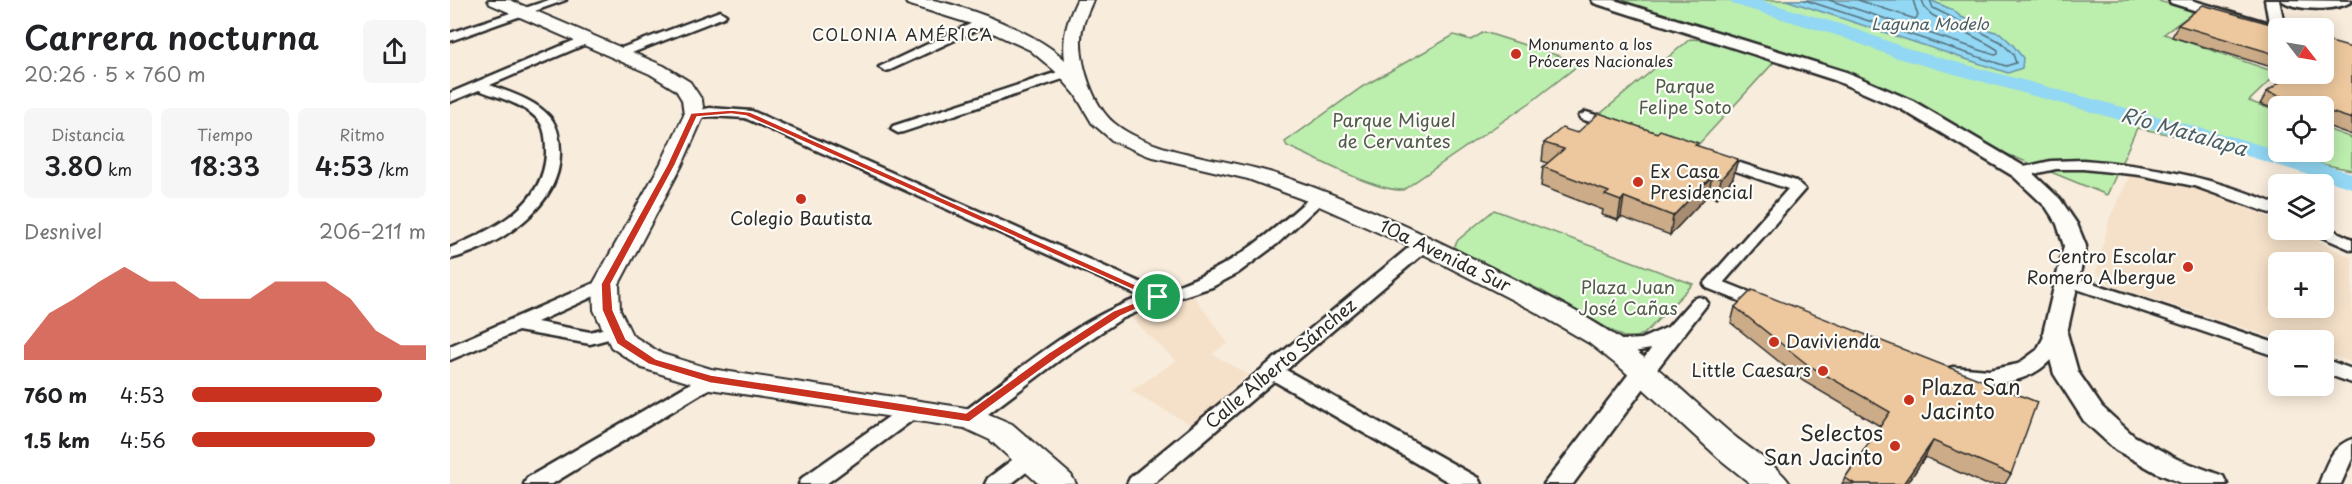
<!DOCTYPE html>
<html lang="es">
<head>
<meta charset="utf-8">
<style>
	body { margin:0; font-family:"Playpen Sans",sans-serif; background:#f6f6f6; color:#202124; height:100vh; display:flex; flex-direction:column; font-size:22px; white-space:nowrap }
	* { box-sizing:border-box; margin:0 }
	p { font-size:20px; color:#757577 }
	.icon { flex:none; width:33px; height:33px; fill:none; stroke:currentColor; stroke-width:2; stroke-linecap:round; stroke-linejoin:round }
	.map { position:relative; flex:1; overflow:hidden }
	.drawer { display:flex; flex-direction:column; background:#fff; width:450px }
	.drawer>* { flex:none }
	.needle { width:39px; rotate:121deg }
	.fabs { position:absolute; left:1818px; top:18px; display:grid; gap:12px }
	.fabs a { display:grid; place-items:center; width:66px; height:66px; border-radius:9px; background:#fff; box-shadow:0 3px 15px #0003; font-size:30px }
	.pin { position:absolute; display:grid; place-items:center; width:51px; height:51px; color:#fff; margin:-26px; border:3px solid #fff; border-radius:50%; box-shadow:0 2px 6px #0007 }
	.round { display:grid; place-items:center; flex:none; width:63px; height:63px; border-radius:9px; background:#f6f6f6 }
	.summary { display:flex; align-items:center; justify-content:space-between; height:102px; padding:0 24px }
	h1 { font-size:33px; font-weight:600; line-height:45px }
	.figures { display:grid; grid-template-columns:repeat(3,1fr); gap:9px; height:102px; padding:6px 24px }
	.figures div { display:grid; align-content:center; border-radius:9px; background:#f6f6f6; text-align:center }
	.figures b { font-size:26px; font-weight:600 }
	.figures small { font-size:16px; font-weight:400 }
	.figures p { font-size:16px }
	.chart { height:168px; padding:12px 24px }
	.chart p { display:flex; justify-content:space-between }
	.chart svg { width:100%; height:108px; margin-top:6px; fill:#c8321e; opacity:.7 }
	ul { padding:0 24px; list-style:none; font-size:20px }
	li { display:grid; grid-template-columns:96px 72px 1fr; align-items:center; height:45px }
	li i { height:15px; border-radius:8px; background:#c8321e }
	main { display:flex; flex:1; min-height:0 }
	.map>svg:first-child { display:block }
	.built { fill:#f5e1c9; fill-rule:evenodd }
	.green { fill:#bceeae; stroke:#748c6c; stroke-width:1.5 }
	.water { fill:#92d7f4; stroke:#6992a4; stroke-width:1.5 }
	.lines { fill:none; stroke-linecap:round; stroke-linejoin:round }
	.shore { stroke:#54707b; stroke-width:1.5 }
	.river { fill:#92d7f4; fill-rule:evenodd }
	.minor-casing { stroke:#2b2b2b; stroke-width:5 }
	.tertiary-casing { stroke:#2b2b2b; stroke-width:5 }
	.secondary-casing { stroke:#2b2b2b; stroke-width:4 }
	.minor { fill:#fdfcf7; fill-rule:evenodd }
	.tertiary { fill:#fdfcf7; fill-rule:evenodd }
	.secondary { fill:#fdfcf7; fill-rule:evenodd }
	.wall { fill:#ccac88; stroke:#2b2b2b; stroke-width:1.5 }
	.shaded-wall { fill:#a68c6f; stroke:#2b2b2b; stroke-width:1.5 }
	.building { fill:#edc89e; stroke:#2b2b2b; stroke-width:1.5 }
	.route { fill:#c8321e; stroke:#fff; stroke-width:1.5; fill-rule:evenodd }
	.poi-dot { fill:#c8321e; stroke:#fdfcf7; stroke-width:2 }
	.labels { text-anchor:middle; stroke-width:4.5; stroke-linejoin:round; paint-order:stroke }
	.far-poi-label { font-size:15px; fill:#2b2b2b; stroke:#fdfcf7; text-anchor:start }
	.far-water-label { font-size:16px; font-style:italic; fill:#4a5f67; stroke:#fdfcf7 }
	.far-neighbourhood-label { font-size:16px; letter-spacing:1.5px; fill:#2b2b2b; stroke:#fdfcf7 }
	.park-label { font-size:18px; fill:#4f5c4c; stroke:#fdfcf7 }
	.poi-label { font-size:18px; fill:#2b2b2b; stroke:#fdfcf7; text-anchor:start }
	.street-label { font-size:18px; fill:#2b2b2b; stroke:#fdfcf7 }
	.water-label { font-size:20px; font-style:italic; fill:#4a5f67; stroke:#fdfcf7 }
	.near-poi-label { font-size:21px; fill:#2b2b2b; stroke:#fdfcf7; text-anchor:start }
</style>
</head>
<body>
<main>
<section class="drawer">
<div class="summary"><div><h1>Carrera nocturna</h1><p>20:26 · 5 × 760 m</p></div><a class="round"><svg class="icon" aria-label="share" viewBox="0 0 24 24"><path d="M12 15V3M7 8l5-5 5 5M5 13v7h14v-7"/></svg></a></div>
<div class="figures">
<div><p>Distancia</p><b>3.80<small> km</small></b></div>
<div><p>Tiempo</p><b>18:33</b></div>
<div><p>Ritmo</p><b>4:53<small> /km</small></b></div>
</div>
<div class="chart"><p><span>Desnivel</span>206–211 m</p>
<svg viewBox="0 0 160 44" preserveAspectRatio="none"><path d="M0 44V38L10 25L20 19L30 12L40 6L50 12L60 12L70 19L80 19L90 19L100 12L110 12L120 12L130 19L140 32L150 38L160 38V44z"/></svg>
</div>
<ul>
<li><b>760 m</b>4:53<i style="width:81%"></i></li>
<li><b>1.5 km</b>4:56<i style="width:78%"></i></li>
</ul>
</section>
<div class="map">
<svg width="1902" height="484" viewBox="0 0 1902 484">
	<rect width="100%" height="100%" fill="#f8ecdc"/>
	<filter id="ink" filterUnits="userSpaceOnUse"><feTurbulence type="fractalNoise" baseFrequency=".0167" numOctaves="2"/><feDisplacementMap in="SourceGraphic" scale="12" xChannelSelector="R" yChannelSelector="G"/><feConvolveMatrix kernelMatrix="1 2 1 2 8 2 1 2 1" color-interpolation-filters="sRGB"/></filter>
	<g filter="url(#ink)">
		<g class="built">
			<path d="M1681,174L1757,189L1828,222V230H1844L1902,258V362L1874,353V340H1832L1663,286L1646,272L1660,217ZM1828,262H1874V308H1828Z"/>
			<path d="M740,291L778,343L762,354L798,374L743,426L681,391L726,361L678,315Z"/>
		</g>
		<g class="green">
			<path d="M1163,0H1705L1745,11L1714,34L1828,73L1799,101L1828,112V152H1874V128L1902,138V170L1687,128L1657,195L1557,154L1451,96Z"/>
			<path d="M1034,32L1131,63L1081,102L953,190C924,191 866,158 837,146L835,142L912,87L1004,35L1021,40Z"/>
			<path d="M1240,39L1255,40L1325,61L1247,146L1150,114Z"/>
			<path d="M1044,210L1243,284L1194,334L1186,337H1173L1092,291L1007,250L1004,247L1008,240Z"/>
		</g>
		<path class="water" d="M1336,0H1480L1503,10L1511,17L1533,25L1538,30L1550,33L1562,44L1573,58L1572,68L1558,73Z"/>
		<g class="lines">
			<g class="shore">
				<path d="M1355,0L1556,66L1566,63L1563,54L1551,42L1483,8L1480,0"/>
				<path d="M1379,0L1545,55L1548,54V50L1540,45L1482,15L1475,8L1472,0"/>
				<path d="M1408,0L1465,19L1468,16L1463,0"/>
			</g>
			<path class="river" d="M1280,0H1309L1403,28L1461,50L1787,138L1902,173V188L1771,148L1447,58L1389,36L1282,4Z"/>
			<g class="minor-casing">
				<g id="minor">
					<path d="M99,0H116L0,41V33Z"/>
					<path d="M1831,0L1902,1C1887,12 1845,11 1831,0Z"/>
					<path d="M270,11L276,15L274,17L174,56L170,57L164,53L166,50Z"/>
					<path d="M531,19L537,23L535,26L440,70L435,71L429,67Z"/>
					<path d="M137,35L141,36V42L40,85C61,93 85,100 100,117C108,127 110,139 110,152C111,207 48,247 0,259V248C43,229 93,207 96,154C96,144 96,131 90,122C76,104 49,98 29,90L0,102V93Z"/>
					<path d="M617,69L622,70L623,73L622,76L453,132L448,133L441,129L443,126Z"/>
					<path d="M260,108L302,111L710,291C777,272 813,239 863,195H875L877,198L827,244L788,273L762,287L696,308L671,319L615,356L526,423L519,425L512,423L509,418L512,413C566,372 628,318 692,297L295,118L260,116L244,119L237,115L239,112Z"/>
					<path d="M1136,112L1168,122L1170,125L1163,129L1131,119L1129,116Z"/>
					<path d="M1265,155L1346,181L1355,189L1274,282L1322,301L1325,305L1322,309H1310L1257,288L1254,284L1338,189L1260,162L1258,159L1260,156Z"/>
					<path d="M1633,160C1700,165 1766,178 1828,205V216L1744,186L1690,175L1633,169H1606L1570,177L1562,172L1565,169L1601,161Z"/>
					<path d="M1874,226L1902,239V250L1863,233L1861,230H1874Z"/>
					<path d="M974,239L982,244L980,248L836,370L1028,478L1031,484H1002L824,381L703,484H677L680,478L968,240Z"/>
					<path d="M1618,275L1828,344V357L1612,284L1609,280L1612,276Z"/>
					<path d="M156,278L162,280L165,284L162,288L87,322L140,332L167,325L173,327L176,331L173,335L140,344L68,331L0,360V346Z"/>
					<path d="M1249,297L1255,299L1258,303L1200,378L1193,380L1186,378L1183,373L1201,349L1178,353L1154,351L1152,346L1154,341L1191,339L1218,327L1243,299Z"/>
					<path d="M1605,327L1612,329L1614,333C1611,342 1608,351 1602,358C1579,387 1528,388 1496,379L1493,374L1496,369L1503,367L1539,370L1568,364L1587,350L1598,329Z"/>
					<path d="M1874,359L1902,369V383L1874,373Z"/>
					<path d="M260,372L267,374L270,379L267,384L102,484H74L77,478Z"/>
					<path d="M461,404L468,406L471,411L468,416L376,484H349L352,478L454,406Z"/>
					<path d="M1902,439V459L1891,484H1869C1876,466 1881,446 1902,439Z"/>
					<path d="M581,449L588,451L592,457L588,463L561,484H535L538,478L574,451Z"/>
				</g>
			</g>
			<g class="tertiary-casing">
				<g id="tertiary">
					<path d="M1142,0H1164L1396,72L1463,101L1577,168L1610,199L1627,224L1636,246L1617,333L1628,372L1652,407L1684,436L1727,459L1773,476L1777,484H1734L1707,473L1666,450L1634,421L1604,374L1593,333L1614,246L1607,224L1596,207L1563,176L1451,109L1384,80L1144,3Z"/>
					<path d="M1719,0H1741L1819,23L1815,0H1829L1835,28H1828V36L1721,3Z"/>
					<path d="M1193,364L1202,367L1205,373L1123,484H1094L1184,367Z"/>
				</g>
			</g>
			<g class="secondary-casing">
				<g id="secondary">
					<path d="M38,0H60L214,66L240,82L252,100L254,115L232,165L169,284L170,310L182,335L212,354L261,369L529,410L562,424L621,475L626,484H589L540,440L514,428L260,389L192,368L161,347L144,310L143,284L210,165L234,115L232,100L226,90L200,74L40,4Z"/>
					<path d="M455,0C464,0 474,0 483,0C521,8 587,33 615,60C612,37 617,21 627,0H643C638,12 631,25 631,39C630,64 643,106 664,123C704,156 781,158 832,176C905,201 974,234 1042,268C1085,290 1130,311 1170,339C1208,366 1242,400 1278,431C1294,445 1331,468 1340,484H1301L1271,460L1172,369L1139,343L1084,311L952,243L860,202L798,179L699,156L663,141L642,123L625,94L605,71L580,50L528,26L457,4Z"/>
				</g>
			</g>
			<use href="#minor" class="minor"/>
			<use href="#tertiary" class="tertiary"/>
			<use href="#secondary" class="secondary"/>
		</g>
		<g class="wall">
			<path d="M1728,25L1828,28V69L1722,37Z"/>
			<path d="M1902,48V135L1874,125V106H1828V110L1810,104L1817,92Z"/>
			<path d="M1127,133L1247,146L1283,178L1267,198L1258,195L1220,235L1171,217L1168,220L1152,215L1153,210L1091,186L1093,167L1098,163L1092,161L1094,143Z"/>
			<path d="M1285,307L1561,474L1555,484H1535L1475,457L1457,484H1392L1395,478L1430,426L1353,381L1281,323Z"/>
		</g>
		<g class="shaded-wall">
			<path d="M1288,159L1283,178L1267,198L1271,179Z"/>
			<path d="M1262,176L1258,195L1220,235L1223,216Z"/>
			<path d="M1174,197L1171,217L1168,220L1171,201Z"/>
			<path d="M1483,441L1475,457L1457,484H1453Z"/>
		</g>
		<g class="building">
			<path d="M1753,5L1835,28H1828V55L1728,25Z"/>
			<path d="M1874,40L1902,48V119L1874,110V106H1863L1817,92L1840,74H1874Z"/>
			<path d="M1149,113L1207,133L1210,130L1248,143L1245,145L1288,159L1271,179L1262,176L1223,216L1174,197L1171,201L1155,195L1159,192L1093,167L1114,149L1094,143L1112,128L1127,133Z"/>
			<path d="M1302,290L1587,402L1561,474L1483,441L1453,484H1405L1395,478L1440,412L1358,365L1285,307Z"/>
		</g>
	</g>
	<path class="route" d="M281,110L300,112L713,297L671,316L608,357L519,422L260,383L198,364L167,344L152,310L151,284L217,165L241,113ZM281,114L296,116L699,297L663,311L600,352L516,413L261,375L206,359L176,339L163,310L161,284L225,165L247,117Z"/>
	<g class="poi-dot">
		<circle cx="1066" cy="54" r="6"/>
		<circle cx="1188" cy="182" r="6"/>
		<circle cx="351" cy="199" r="6"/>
		<circle cx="1738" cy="267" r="6"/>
		<circle cx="1324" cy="342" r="6"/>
		<circle cx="1373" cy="371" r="6"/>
		<circle cx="1459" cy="400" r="6"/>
		<circle cx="1445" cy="446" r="6"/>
	</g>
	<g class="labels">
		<g class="far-poi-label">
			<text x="1078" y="50">Monumento a los<tspan x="1078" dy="17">Próceres Nacionales</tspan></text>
		</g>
		<g class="far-water-label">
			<text x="1480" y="30">Laguna Modelo</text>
		</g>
		<g class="far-neighbourhood-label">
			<text x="453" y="41">COLONIA AMÉRICA</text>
		</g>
		<g class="park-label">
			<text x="1235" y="93">Parque<tspan x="1235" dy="21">Felipe Soto</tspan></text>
			<text x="944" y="127">Parque Miguel<tspan x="944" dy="21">de Cervantes</tspan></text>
			<text x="1178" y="294">Plaza Juan<tspan x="1178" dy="21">José Cañas</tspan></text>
		</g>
		<g class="poi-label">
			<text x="1200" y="178">Ex Casa<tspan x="1200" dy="21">Presidencial</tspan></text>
			<text x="351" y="225" text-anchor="middle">Colegio Bautista</text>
			<text x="1726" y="263" text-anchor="end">Centro Escolar<tspan x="1726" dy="21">Romero Albergue</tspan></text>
			<text x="1336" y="348">Davivienda</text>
			<text x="1361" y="377" text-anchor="end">Little Caesars</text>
		</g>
		<g class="street-label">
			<text transform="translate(995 256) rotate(26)" y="6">10a Avenida Sur</text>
			<text transform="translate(831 364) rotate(-40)" y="6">Calle Alberto Sánchez</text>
		</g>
		<g class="water-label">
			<text transform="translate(1734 132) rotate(16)" y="7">Río Matalapa</text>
		</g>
		<g class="near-poi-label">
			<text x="1471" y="395">Plaza San<tspan x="1471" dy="24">Jacinto</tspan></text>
			<text x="1433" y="441" text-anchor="end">Selectos<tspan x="1433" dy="24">San Jacinto</tspan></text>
		</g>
	</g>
</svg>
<div class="fabs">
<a><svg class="needle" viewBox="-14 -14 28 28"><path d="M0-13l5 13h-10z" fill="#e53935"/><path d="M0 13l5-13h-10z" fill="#757577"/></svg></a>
<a><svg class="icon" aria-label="locate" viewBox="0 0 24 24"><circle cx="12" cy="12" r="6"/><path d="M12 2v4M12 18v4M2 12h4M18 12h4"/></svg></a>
<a><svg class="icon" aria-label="layers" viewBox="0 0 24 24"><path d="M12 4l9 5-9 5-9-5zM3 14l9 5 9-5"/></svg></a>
<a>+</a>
<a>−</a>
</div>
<div class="pin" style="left:708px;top:297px;background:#1e9e55"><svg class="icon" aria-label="arrive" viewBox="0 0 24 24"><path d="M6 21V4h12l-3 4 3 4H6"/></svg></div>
</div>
</main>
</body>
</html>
